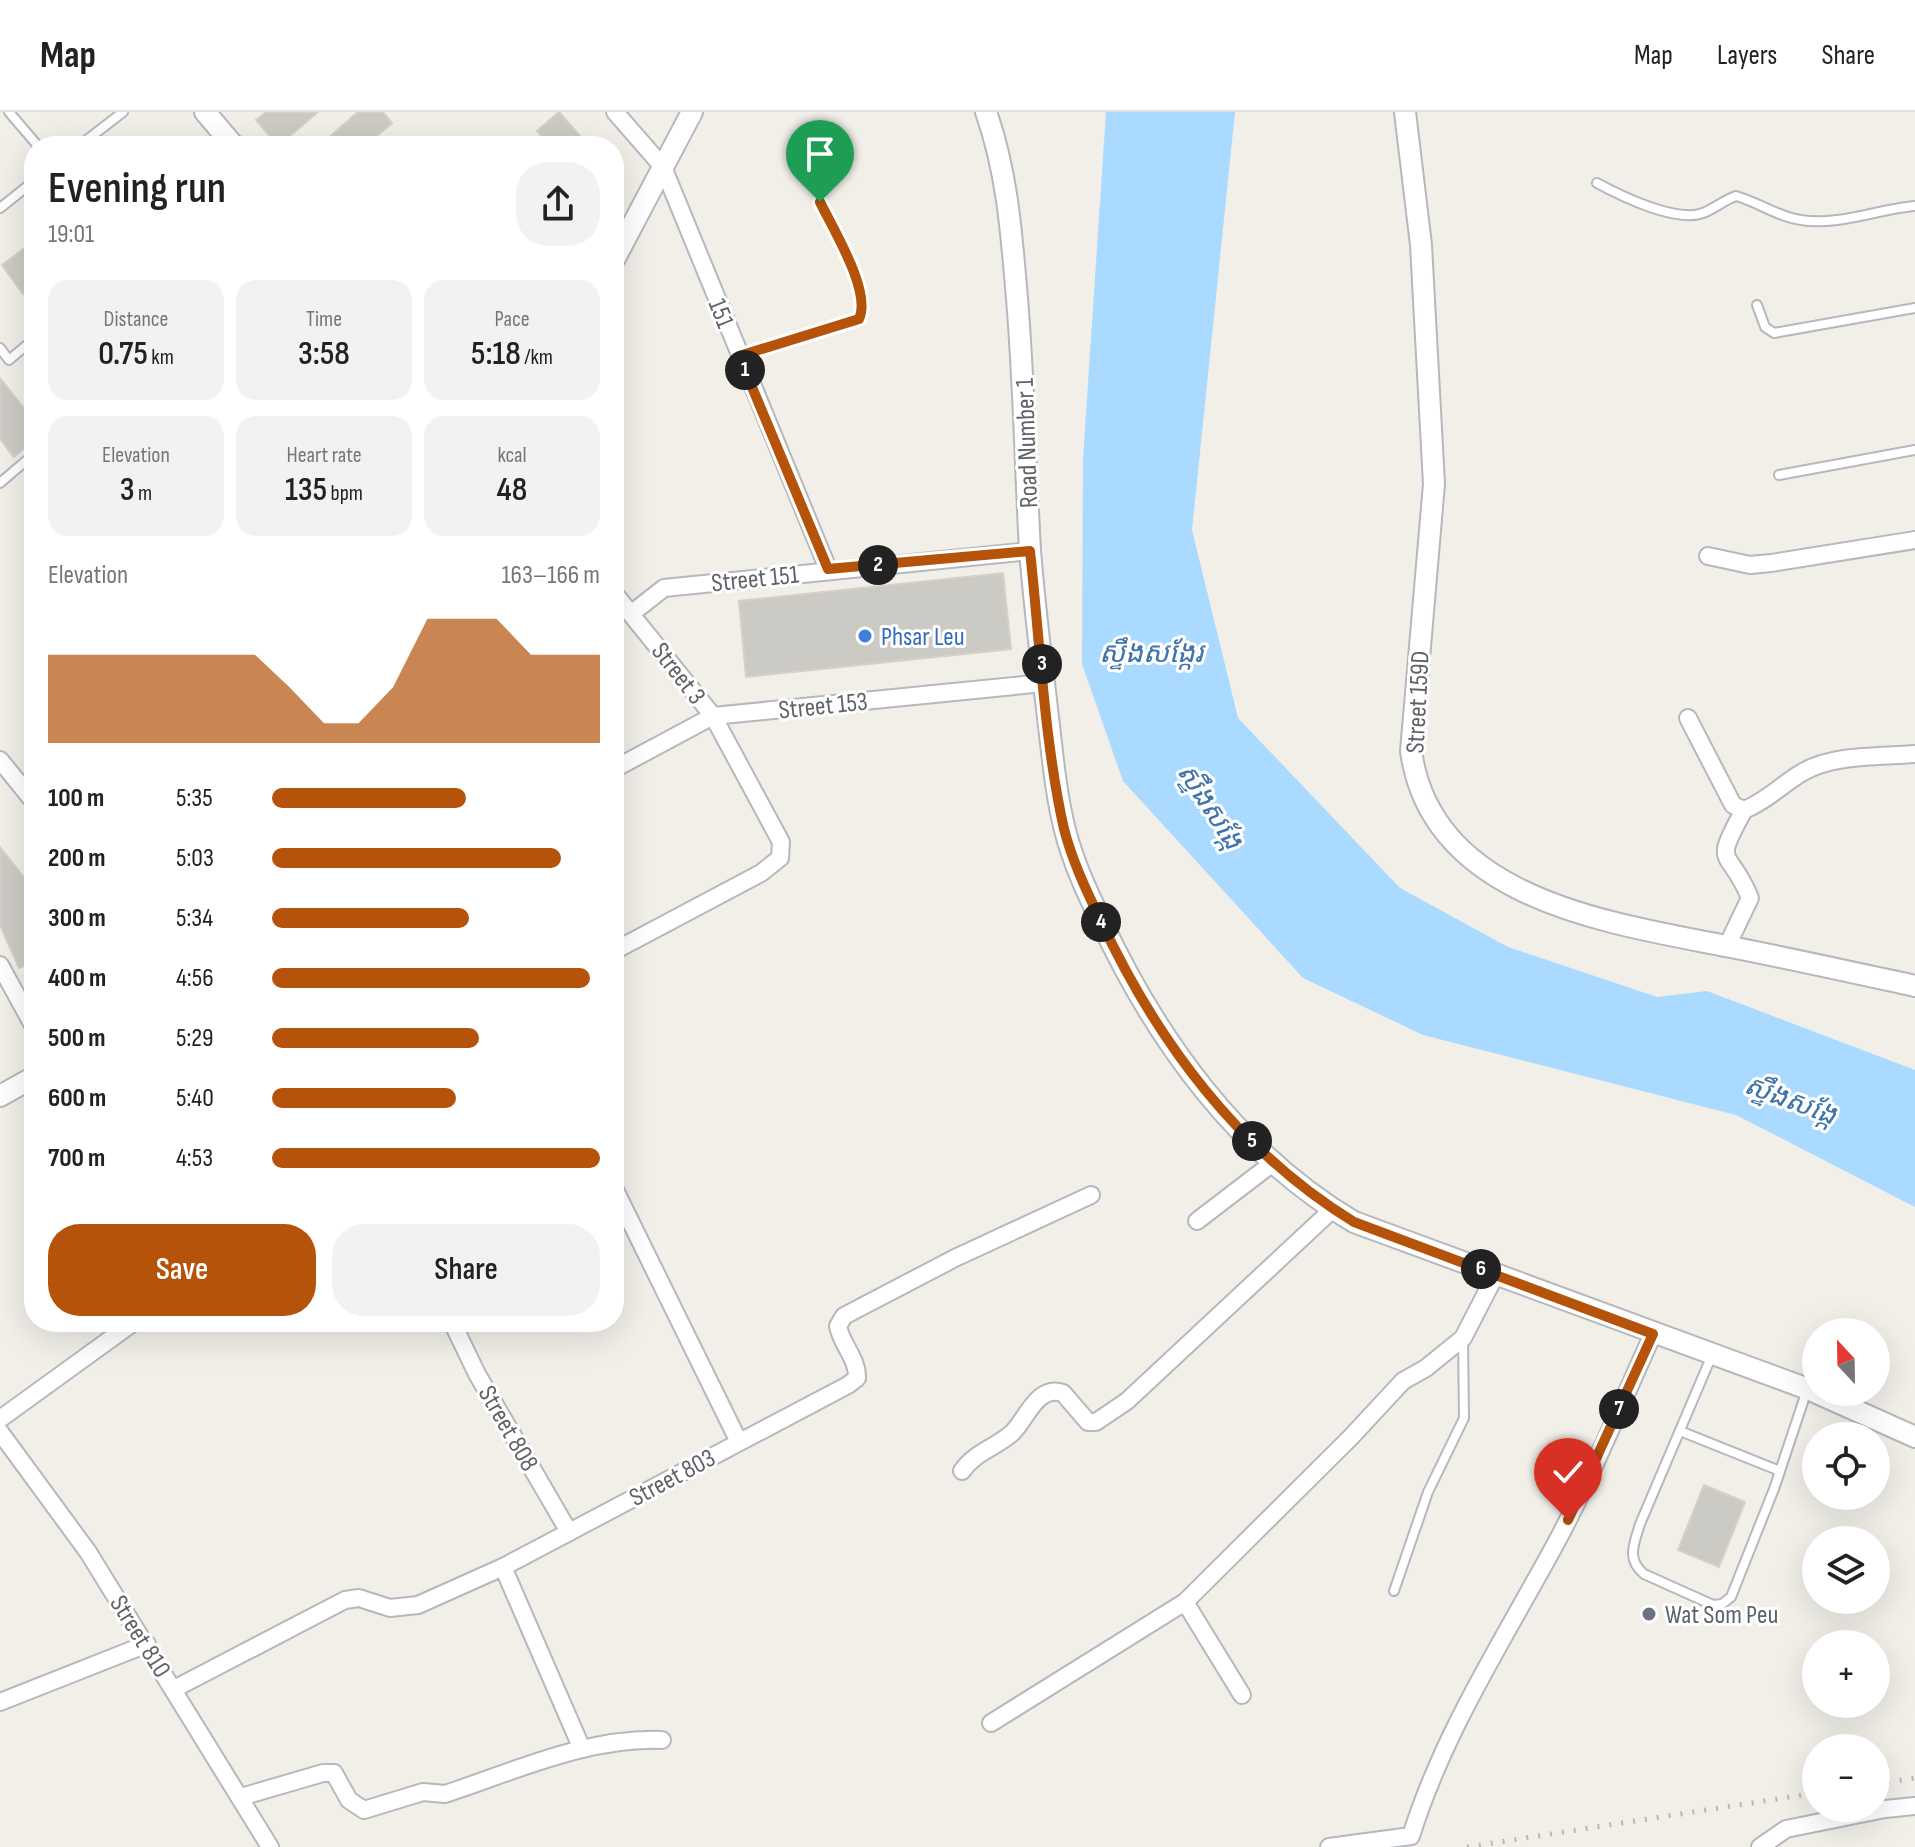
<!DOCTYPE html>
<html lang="en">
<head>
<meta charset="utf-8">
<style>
	body { margin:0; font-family:"Sofia Sans Condensed","Noto Sans Khmer",sans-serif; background:#f2f2f2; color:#222; height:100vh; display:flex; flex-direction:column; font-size:30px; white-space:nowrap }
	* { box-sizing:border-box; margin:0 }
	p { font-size:26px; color:#767676 }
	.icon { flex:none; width:44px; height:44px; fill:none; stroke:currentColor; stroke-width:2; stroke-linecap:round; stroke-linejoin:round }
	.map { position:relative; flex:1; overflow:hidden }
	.sheet { position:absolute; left:24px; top:24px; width:600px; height:1196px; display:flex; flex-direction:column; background:#fff; border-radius:32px; box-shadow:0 8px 32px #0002 }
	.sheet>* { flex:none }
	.needle { width:52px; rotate:338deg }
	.tools { position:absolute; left:1802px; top:1206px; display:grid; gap:16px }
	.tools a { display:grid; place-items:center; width:88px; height:88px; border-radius:50%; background:#fff; box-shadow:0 8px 32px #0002; font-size:40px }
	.pin { position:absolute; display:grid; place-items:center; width:68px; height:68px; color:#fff; margin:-82px -34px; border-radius:50% 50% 50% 0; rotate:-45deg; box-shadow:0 0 8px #0007 }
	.pin .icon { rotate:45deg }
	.km { position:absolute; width:40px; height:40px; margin:-20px; border-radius:50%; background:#222; color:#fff; font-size:22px; line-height:40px; text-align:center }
	.round { display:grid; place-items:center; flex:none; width:84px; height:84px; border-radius:32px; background:#f2f2f2 }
	.summary { display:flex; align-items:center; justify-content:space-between; height:136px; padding:0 24px }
	h1 { font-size:44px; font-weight:600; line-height:60px }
	.metrics { display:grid; grid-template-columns:repeat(3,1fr); gap:12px; height:136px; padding:8px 24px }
	.metrics div { display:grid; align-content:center; border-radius:20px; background:#f2f2f2; text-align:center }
	.metrics b { font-size:34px; font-weight:600 }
	.metrics small { font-size:22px; font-weight:400 }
	.metrics p { font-size:22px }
	.chart { height:224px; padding:16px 24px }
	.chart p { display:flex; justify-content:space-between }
	.chart svg { width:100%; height:144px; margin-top:8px; fill:#b45309; opacity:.7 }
	.button { display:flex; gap:16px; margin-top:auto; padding:16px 24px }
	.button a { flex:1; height:92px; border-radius:32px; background:#b45309; color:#fff; font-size:32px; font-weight:600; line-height:92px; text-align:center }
	.button a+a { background:#f2f2f2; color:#222 }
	ul { padding:0 24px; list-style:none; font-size:26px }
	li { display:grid; grid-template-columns:128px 96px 1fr; align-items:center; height:60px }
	li i { height:20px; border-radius:10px; background:#b45309 }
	header { display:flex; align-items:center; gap:48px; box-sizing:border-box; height:112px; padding:0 40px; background:#fff; border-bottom:2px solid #e0e0e0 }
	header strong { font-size:38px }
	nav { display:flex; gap:44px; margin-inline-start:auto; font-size:28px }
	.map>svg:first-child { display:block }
	.water { fill:#aadaff }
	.building { fill:#cccac5; stroke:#d6d1c6; stroke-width:2 }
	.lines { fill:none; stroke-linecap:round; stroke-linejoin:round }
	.service-casing { stroke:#b5b8bc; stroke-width:12 }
	.minor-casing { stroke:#b5b8bc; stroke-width:20 }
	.tertiary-casing { stroke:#b5b8bc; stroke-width:24 }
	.service { stroke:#fff; stroke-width:8 }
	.minor { stroke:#fff; stroke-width:16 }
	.tertiary { stroke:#fff; stroke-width:20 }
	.rail { stroke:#b6b7b8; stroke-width:5; stroke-dasharray:2 10; stroke-linecap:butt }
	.route-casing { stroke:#fff; stroke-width:16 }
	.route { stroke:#b45309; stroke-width:10 }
	.shop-dot { fill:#3f7fe0; stroke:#fff; stroke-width:3 }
	.worship-dot { fill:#6b7280; stroke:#fff; stroke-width:3 }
	.labels { text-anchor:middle; stroke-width:6; stroke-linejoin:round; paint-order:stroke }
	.street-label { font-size:26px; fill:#5f6368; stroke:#fff }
	.shop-label { font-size:26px; fill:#366cbe; stroke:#fff; text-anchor:start }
	.worship-label { font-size:26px; fill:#5b616d; stroke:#fff; text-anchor:start }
	.water-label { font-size:28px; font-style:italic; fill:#4174aa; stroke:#fff }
</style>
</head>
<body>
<header>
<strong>Map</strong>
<nav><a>Map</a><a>Layers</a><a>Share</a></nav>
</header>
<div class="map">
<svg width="1915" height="1735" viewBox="0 0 1915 1735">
	<rect width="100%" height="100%" fill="#f1efe8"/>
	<path class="water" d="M1106,0H1235L1192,418L1238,606L1400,776L1508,835L1657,885L1707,879L1915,958V1095L1736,1003L1423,923L1303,866L1123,669L1082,552L1083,346Z"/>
	<g class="building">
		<path d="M266,0H318L278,34L256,8Z"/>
		<path d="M358,0H383L392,11L365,34H319Z"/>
		<path d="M559,0L589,34H551L537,19Z"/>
		<path d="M34,129V174L23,182L2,153Z"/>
		<path d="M0,266L34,309V329L14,345L0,327Z"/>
		<path d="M1003,461L1011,537L746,565L739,489Z"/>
		<path d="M0,735L34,778V849L19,856L0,813Z"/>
		<path d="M1704,1373L1745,1390L1719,1455L1678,1438Z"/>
	</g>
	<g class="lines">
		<g class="service-casing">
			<g id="service">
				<path d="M9,0L38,34"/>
				<path d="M79,34L123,0"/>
				<path d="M1597,71C1621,84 1676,111 1703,101C1714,97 1724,88 1736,84C1758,90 1778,105 1801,108C1839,114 1878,97 1915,94"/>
				<path d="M0,96L34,69"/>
				<path d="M1757,193L1765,215L1774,221L1915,196"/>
				<path d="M0,236L9,248L34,227"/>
				<path d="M740,244L859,207C872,181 833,117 820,90"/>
				<path d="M1779,363L1915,338"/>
				<path d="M0,371L34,342"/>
				<path d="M1712,1243L1640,1412C1634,1432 1626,1447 1644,1462L1713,1493L1722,1492L1731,1485L1774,1377L1807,1278"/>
				<path d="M1680,1319L1780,1359"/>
				<path d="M1394,1479L1428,1380L1464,1306L1463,1226"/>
			</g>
		</g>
		<g class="minor-casing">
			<g id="minor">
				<path d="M615,0L663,55L828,457"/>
				<path d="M1708,444L1750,453L1771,451L1915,428"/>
				<path d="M614,481L713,604L781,730L780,746L761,761L614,839"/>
				<path d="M632,501L664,476L1030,439"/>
				<path d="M1688,606L1733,693L1744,698C1767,689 1782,672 1803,660C1834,642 1880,645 1915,642"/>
				<path d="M0,648L34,690"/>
				<path d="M614,657L713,604L1044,571"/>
				<path d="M1727,834L1750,786C1729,734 1711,757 1744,698"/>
				<path d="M0,853L34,915"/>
				<path d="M614,1076L739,1330"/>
				<path d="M1197,1109L1274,1050"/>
				<path d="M452,1210L477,1262L569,1420"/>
				<path d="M0,1307L134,1210"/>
				<path d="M0,1320L88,1440L270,1735"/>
				<path d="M962,1359C975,1340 995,1336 1012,1321C1026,1308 1037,1272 1063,1281L1088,1310H1096L1127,1289L1333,1097"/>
				<path d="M503,1455L582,1637"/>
				<path d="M1185,1490L1242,1583"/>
				<path d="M174,1577L345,1488L359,1486L390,1496L418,1493L503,1455L848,1273L857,1266C858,1247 841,1232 838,1214L844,1204L955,1146L1091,1083"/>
				<path d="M0,1590L147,1532"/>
				<path d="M991,1611L1185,1490L1351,1325L1403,1269L1426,1256L1463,1226L1496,1162"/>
				<path d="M241,1685L323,1661H334L349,1688L364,1698L423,1680L445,1682C515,1659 588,1625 662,1628"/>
				<path d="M1329,1735L1411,1724C1444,1619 1504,1527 1556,1431C1592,1364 1621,1292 1653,1222"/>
				<path d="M1760,1735L1786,1717L1885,1697L1915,1694"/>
			</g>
		</g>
		<g class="tertiary-casing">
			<g id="tertiary">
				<path d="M205,0L234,34"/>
				<path d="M986,0C1006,57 1011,114 1016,175C1024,262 1025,350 1030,438C1034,491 1041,544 1047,597C1052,637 1055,679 1065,718C1073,750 1087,780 1101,809C1157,929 1239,1042 1354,1110L1808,1277L1915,1325"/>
				<path d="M1405,0L1421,133L1434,372L1411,639C1432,790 1616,812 1736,836C1796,848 1855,861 1915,874"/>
				<path d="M614,148L692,0"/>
				<path d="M0,984L34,965"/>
			</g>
		</g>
		<use href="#service" class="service"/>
		<use href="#minor" class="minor"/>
		<use href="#tertiary" class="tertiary"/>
		<g class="rail">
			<path d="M1876,1672L1915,1666"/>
			<path d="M1467,1735L1816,1681"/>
		</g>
	</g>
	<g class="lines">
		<g class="route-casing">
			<path id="route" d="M820,90C833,117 872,180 859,207L739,244L828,457L1030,439C1040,530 1044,628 1064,717C1072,748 1086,778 1100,807C1156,928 1239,1040 1354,1110L1653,1222L1568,1408"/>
		</g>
		<use href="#route" class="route"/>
	</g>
	<circle class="shop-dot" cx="865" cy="524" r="8"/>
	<circle class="worship-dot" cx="1649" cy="1502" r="8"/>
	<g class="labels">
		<g class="street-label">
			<text transform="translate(722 201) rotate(68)" y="9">151</text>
			<text transform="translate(1026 331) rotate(-92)" y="9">Road Number 1</text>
			<text transform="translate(755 466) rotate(-6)" y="9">Street 151</text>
			<text transform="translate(679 561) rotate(52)" y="9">Street 3</text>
			<text transform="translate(1417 590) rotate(-87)" y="9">Street 159D</text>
			<text transform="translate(823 593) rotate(-6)" y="9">Street 153</text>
			<text transform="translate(509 1316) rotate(60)" y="9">Street 808</text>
			<text transform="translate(672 1365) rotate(-28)" y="9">Street 803</text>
			<text transform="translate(141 1524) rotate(58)" y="9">Street 810</text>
		</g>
		<g class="shop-label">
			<text x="881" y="533">Phsar Leu</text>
		</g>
		<g class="worship-label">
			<text x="1665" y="1511">Wat Som Peu</text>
		</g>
		<g class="water-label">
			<text x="1151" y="550">ស្ទឹងសង្កែរ</text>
			<text transform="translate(1211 694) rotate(57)" y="10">ស្ទឹងសង្កែ</text>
			<text transform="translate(1791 987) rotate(20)" y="10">ស្ទឹងសង្កែ</text>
		</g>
	</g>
</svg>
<div class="tools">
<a><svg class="needle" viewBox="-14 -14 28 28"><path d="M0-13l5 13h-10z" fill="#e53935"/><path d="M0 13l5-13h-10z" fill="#767676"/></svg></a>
<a><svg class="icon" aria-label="locate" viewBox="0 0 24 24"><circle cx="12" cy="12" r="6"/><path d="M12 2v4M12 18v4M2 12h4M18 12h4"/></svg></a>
<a><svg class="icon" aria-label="layers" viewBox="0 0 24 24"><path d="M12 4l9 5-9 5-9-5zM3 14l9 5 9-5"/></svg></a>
<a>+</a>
<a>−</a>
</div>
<div class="pin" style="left:820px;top:90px;background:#1e9e55"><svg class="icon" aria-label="arrive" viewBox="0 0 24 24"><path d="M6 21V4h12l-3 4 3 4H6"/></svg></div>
<div class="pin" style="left:1568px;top:1408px;background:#d93025"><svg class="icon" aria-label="check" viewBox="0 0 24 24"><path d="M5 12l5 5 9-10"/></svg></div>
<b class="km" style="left:745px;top:258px">1</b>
<b class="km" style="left:878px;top:453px">2</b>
<b class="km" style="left:1042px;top:552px">3</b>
<b class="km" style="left:1101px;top:810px">4</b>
<b class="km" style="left:1252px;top:1029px">5</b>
<b class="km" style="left:1481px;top:1157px">6</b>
<b class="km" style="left:1619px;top:1297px">7</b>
<section class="sheet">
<div class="summary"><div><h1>Evening run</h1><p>19:01</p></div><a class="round"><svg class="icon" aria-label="share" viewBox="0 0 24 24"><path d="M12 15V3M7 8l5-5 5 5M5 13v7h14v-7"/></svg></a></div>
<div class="metrics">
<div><p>Distance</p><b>0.75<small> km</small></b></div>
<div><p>Time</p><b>3:58</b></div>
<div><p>Pace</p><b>5:18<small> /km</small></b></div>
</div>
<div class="metrics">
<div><p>Elevation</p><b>3<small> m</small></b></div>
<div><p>Heart rate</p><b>135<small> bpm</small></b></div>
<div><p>kcal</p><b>48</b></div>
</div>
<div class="chart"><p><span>Elevation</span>163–166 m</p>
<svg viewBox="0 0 160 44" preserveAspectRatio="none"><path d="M0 44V17L10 17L20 17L30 17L40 17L50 17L60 17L70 27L80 38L90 38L100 27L110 6L120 6L130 6L140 17L150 17L160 17V44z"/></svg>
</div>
<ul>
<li><b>100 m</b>5:35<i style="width:59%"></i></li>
<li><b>200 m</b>5:03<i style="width:88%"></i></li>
<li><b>300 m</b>5:34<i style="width:60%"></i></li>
<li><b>400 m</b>4:56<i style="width:97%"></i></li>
<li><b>500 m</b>5:29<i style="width:63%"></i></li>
<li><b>600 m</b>5:40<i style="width:56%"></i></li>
<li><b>700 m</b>4:53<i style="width:100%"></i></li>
</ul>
<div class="button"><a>Save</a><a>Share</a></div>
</section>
</div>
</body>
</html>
